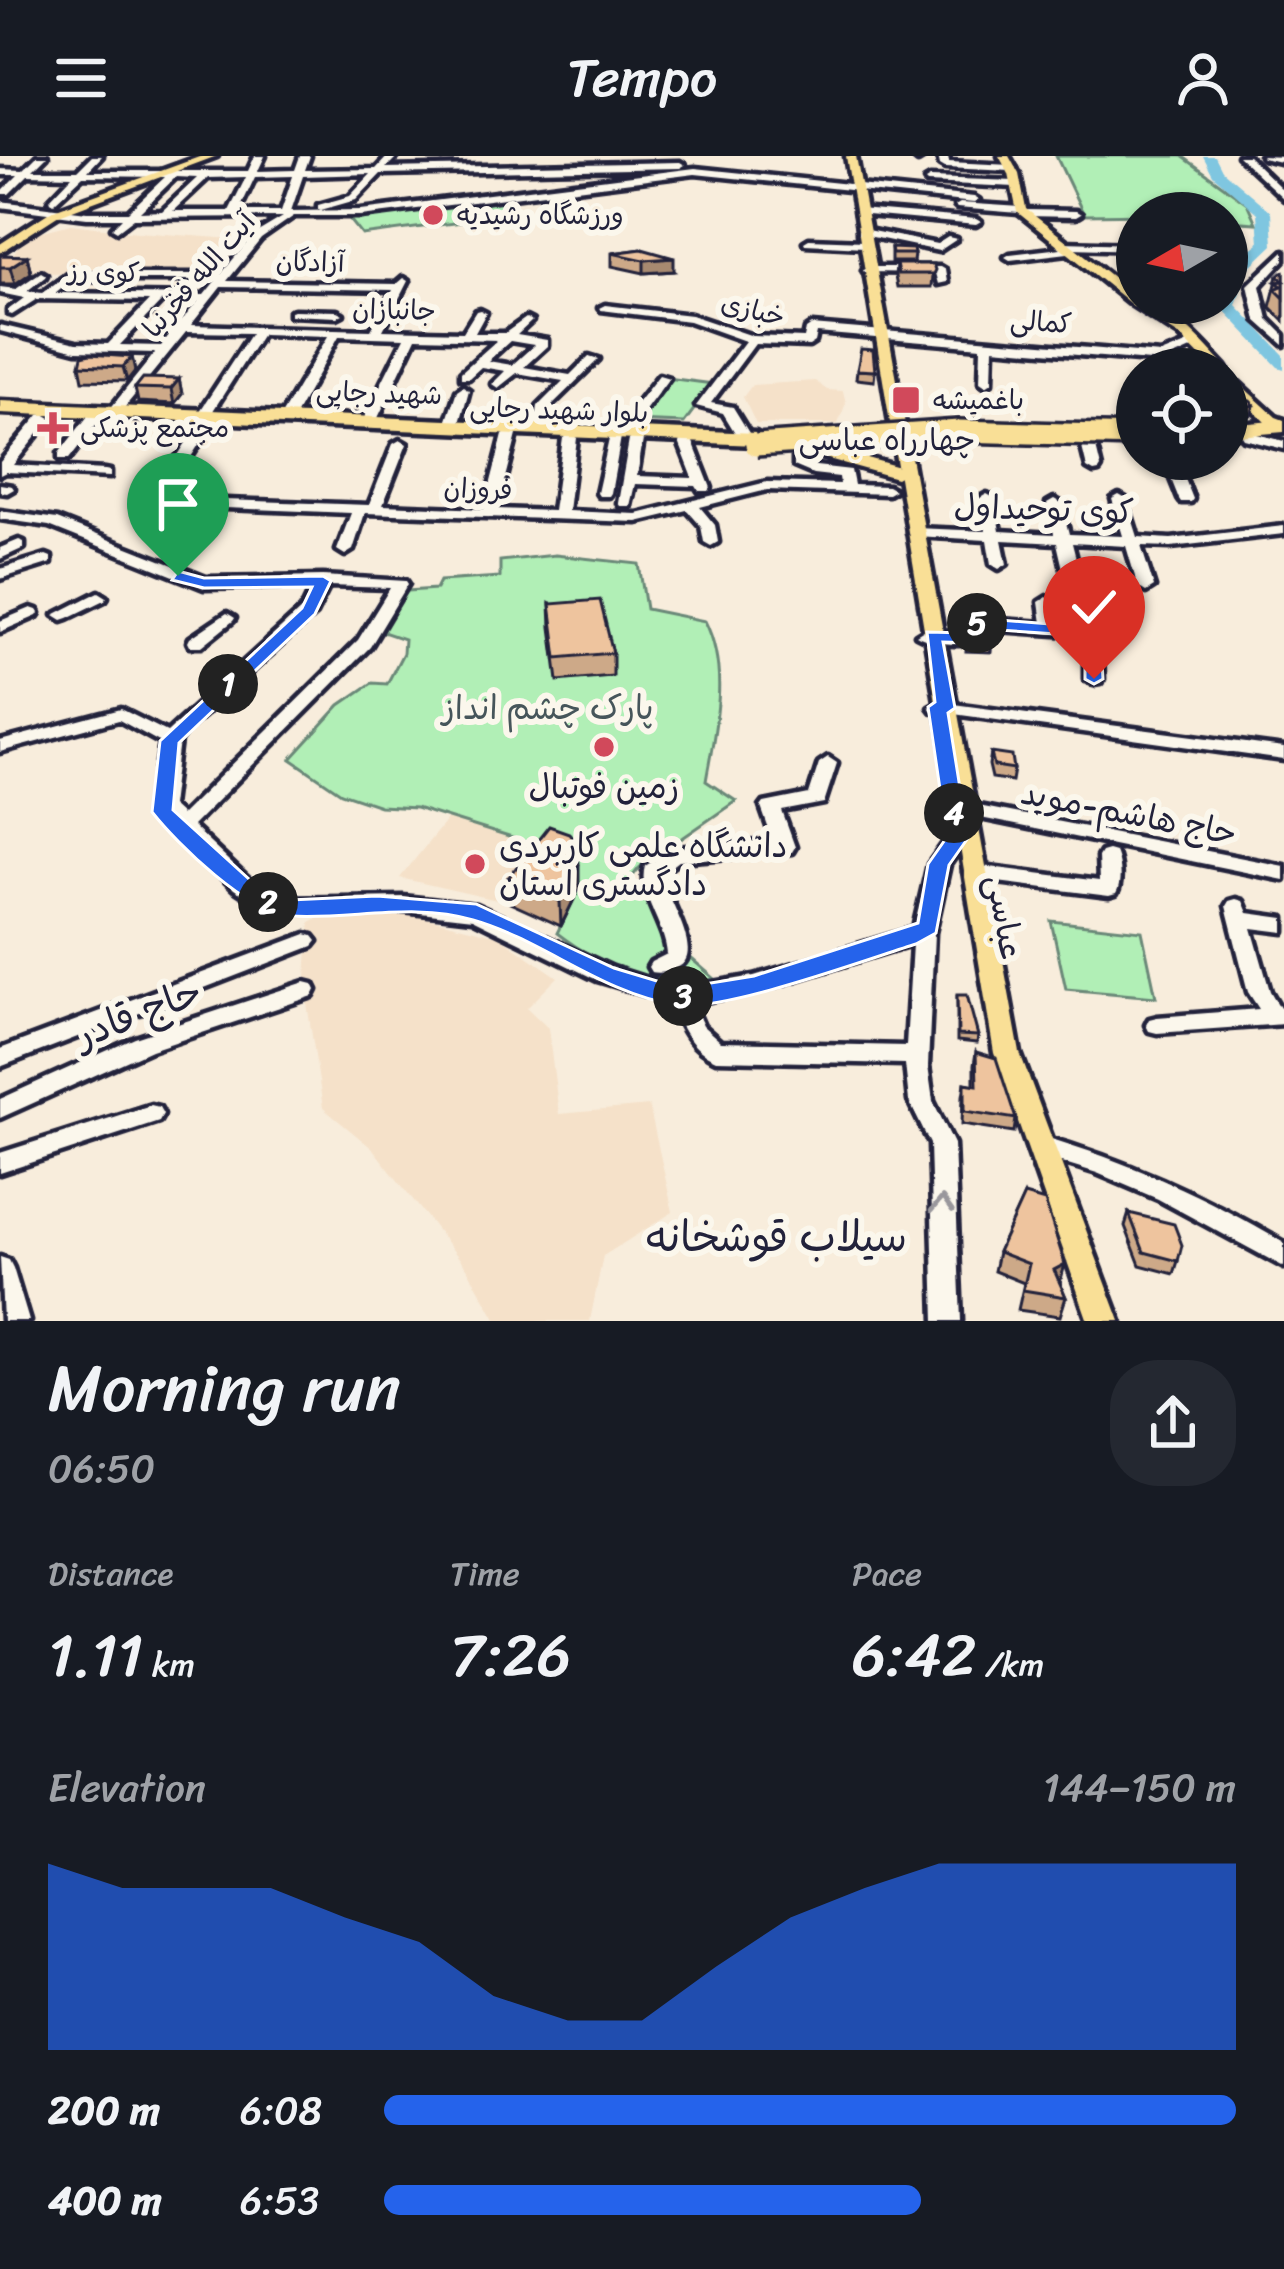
<!DOCTYPE html>
<html lang="en">
<head>
<meta charset="utf-8">
<style>
	body { margin:0; font-family:Sriracha,"Playpen Sans Arabic",sans-serif; background:#242831; color:#f1f3f6; height:100vh; display:flex; flex-direction:column; font-size:45px; white-space:nowrap }
	* { box-sizing:border-box; margin:0 }
	p { font-size:39px; color:#9ea1a6 }
	.icon { flex:none; width:66px; height:66px; fill:none; stroke:currentColor; stroke-width:2; stroke-linecap:round; stroke-linejoin:round }
	.map { position:relative; height:1165px; overflow:hidden }
	.side { display:flex; flex-direction:column; background:#171b24; flex:1 }
	.side>* { flex:none }
	.needle { width:78px; rotate:261deg }
	.controls { position:absolute; left:1116px; top:36px; display:grid; gap:24px }
	.controls a { display:grid; place-items:center; width:132px; height:132px; border-radius:50%; background:#171b24; box-shadow:0 3px 9px #0004; font-size:60px }
	.pin { position:absolute; display:grid; place-items:center; width:102px; height:102px; color:#fff; margin:-123px -51px; border-radius:50% 50% 50% 0; rotate:-45deg; box-shadow:0 0 12px #0007 }
	.pin .icon { rotate:45deg }
	.km { position:absolute; width:60px; height:60px; margin:-30px; border-radius:50%; background:#222; color:#fff; font-size:33px; line-height:60px; text-align:center }
	.round { display:grid; place-items:center; flex:none; width:126px; height:126px; border-radius:48px; background:#242831 }
	.headline { display:flex; align-items:center; justify-content:space-between; height:204px; padding:0 48px }
	h1 { font-size:66px; font-weight:600; line-height:90px }
	.stats { display:grid; grid-template-columns:repeat(3,1fr); gap:18px; height:204px; padding:12px 48px }
	.stats div { display:grid; align-content:center }
	.stats b { font-size:60px; font-weight:600 }
	.stats small { font-size:33px; font-weight:400 }
	.stats p { font-size:33px }
	.chart { height:336px; padding:24px 48px }
	.chart p { display:flex; justify-content:space-between }
	.chart svg { width:100%; height:216px; margin-top:12px; fill:#2563eb; opacity:.7 }
	ul { padding:0 48px; list-style:none; font-size:39px }
	li { display:grid; grid-template-columns:192px 144px 1fr; align-items:center; height:90px }
	li i { height:30px; border-radius:15px; background:#2563eb }
	header { display:flex; justify-content:space-between; align-items:center; height:156px; padding:0 48px; background:#171b24; font-size:54px; font-weight:600 }
	.map>svg:first-child { display:block }
	.built { fill:#f5e1c9 }
	.green { fill:#b1efb6; stroke:#6a8878; stroke-width:3 }
	.lines { fill:none; stroke-linecap:round; stroke-linejoin:round }
	.river { fill:#7fc6e0; fill-rule:evenodd }
	.minor-casing { stroke:#22223b; stroke-width:9 }
	.major-casing { stroke:#22223b; stroke-width:9 }
	.highway-casing { stroke:#22223b; stroke-width:9 }
	.minor { fill:#fbf7ec; fill-rule:evenodd }
	.major { fill:#f9df96; fill-rule:evenodd }
	.highway { fill:#f9df96; fill-rule:evenodd }
	.highway-bridge-casing { stroke:#22223b; stroke-width:28; stroke-linecap:butt }
	.highway-bridge { stroke:#f9df96; stroke-width:21 }
	.wall { fill:#cda988; stroke:#22223b; stroke-width:3 }
	.shaded-wall { fill:#a7896f; stroke:#22223b; stroke-width:3 }
	.building { fill:#eec49e; stroke:#22223b; stroke-width:3 }
	.oneway { stroke:#99979c }
	.route { fill:#2563eb; stroke:#fff; stroke-width:3 }
	.poi-dot { fill:#d1495b; stroke:#fbf7ec; stroke-width:4.5 }
	.labels { text-anchor:middle; stroke-width:12; stroke-linejoin:round; paint-order:stroke }
	.far-poi-label { font-size:27px; fill:#22223b; stroke:#fbf7ec; text-anchor:start }
	.far-street-label { font-size:27px; fill:#22223b; stroke:#fbf7ec }
	.far-neighbourhood-label { font-size:30px; fill:#22223b; stroke:#fbf7ec }
	.street-label { font-size:33px; fill:#22223b; stroke:#fbf7ec }
	.park-label { font-size:33px; fill:#46555a; stroke:#fbf7ec }
	.poi-label { font-size:33px; fill:#22223b; stroke:#fbf7ec }
	.near-street-label { font-size:39px; fill:#22223b; stroke:#fbf7ec }
	.near-neighbourhood-label { font-size:42px; fill:#22223b; stroke:#fbf7ec }
</style>
</head>
<body>
<header><svg class="icon" aria-label="menu" viewBox="0 0 24 24"><path d="M4 6h16M4 12h16M4 18h16"/></svg>Tempo<svg class="icon" aria-label="person" viewBox="0 0 24 24"><circle cx="12" cy="8" r="4"/><path d="M4 21q1-7 8-7t8 7"/></svg></header>
<div class="map">
<svg width="1284" height="1165" viewBox="0 0 1284 1165">
	<rect width="100%" height="100%" fill="#f8eddc"/>
	<filter id="ink" filterUnits="userSpaceOnUse"><feTurbulence type="fractalNoise" baseFrequency=".00833" numOctaves="2"/><feDisplacementMap in="SourceGraphic" scale="24" xChannelSelector="R" yChannelSelector="G"/><feConvolveMatrix kernelMatrix="1 2 1 2 8 2 1 2 1" color-interpolation-filters="sRGB"/></filter>
	<g filter="url(#ink)">
		<g class="built">
			<path d="M71,68L137,76L247,84L216,119L0,116L20,88L40,76Z"/>
			<path d="M815,225L827,234L843,235L846,247L838,268H756L743,241L752,229Z"/>
			<path d="M447,663L550,694L510,747L400,722Z"/>
			<path d="M399,755L498,780L558,821L527,852L548,872L559,958L649,950L673,1056L603,1100L590,1165H497L467,1112L373,993L323,952L305,834L310,766L329,756Z"/>
		</g>
		<g class="green">
			<path d="M1056,0H1182L1247,47L1256,67L1227,65V57L1084,59Z"/>
			<path d="M500,41L516,59L362,79L347,60Z"/>
			<path d="M667,222L713,228L684,267L633,265Z"/>
			<path d="M555,399L639,408L646,453L705,465C730,515 715,573 706,625L736,645L639,712L629,725L656,750L672,786L715,823C657,831 603,813 557,777L579,733L541,691L416,652L380,650L341,637L291,603L340,549L372,527L387,528L403,497L404,483L383,476L407,435L436,433L440,425L500,421V405Z"/>
			<path d="M1051,765L1142,775L1156,841L1066,833Z"/>
		</g>
		<g class="lines">
			<path class="river" d="M1203,0H1215L1222,14L1271,56L1273,89L1247,114L1236,149L1284,199V213L1278,211L1220,150L1227,147C1227,119 1236,104 1259,87L1257,57L1213,19Z"/>
			<g class="minor-casing">
				<g id="minor">
					<path d="M37,0H47L33,14H78L92,0H102L88,15H248L255,0H265L258,15L295,14L300,0H310L305,14L376,13L388,0H398L386,12L680,6L685,9L680,12L381,18L356,44L321,54L318,53V49L350,40L371,18L303,20L291,55L361,54L695,12L974,41L979,44L974,47L695,18L361,60H294L261,83L227,125L396,128L403,122L408,125L383,174L463,176L476,155L480,154L486,157L475,177H505L526,162L532,165L517,179L547,184V190L524,211L570,219L589,200L599,203L550,251L549,270L542,274L535,270L538,250L563,225L517,217L498,232L492,228L505,215L481,211L469,222H461V216L497,184L416,182L377,264L370,268L363,264L404,182L339,180L294,261L287,265L280,261L328,180L262,178L209,261L204,262L198,258L251,177L186,176L120,257L115,258L109,254L155,197L76,195L0,175V169L76,187L108,188L149,145L37,143L12,159L8,158V154L24,142L0,137V131L16,133L41,116L46,119L45,121L27,135L42,137L68,118H221L253,79L283,61L134,62L117,75L112,72L122,62H87L0,51V45L87,56H128L165,21L83,20L54,47L49,44L72,20L28,19L9,38H3V34L18,19H0V13L23,14ZM293,20L281,55H239L255,21ZM176,21L197,22L162,55L140,56ZM246,21L229,55H173L208,22ZM71,124H216L204,139L55,137ZM221,131L393,134L371,174L191,169ZM162,145H198L161,190L120,189ZM510,185L534,189L512,209L488,205Z"/>
					<path d="M912,0H922L923,2L918,5Z"/>
					<path d="M938,0H948L949,6L1011,9L1016,12L1011,15L945,12L940,9Z"/>
					<path d="M1238,0H1248L1284,35V43Z"/>
					<path d="M1261,0L1284,1V7L1263,2Z"/>
					<path d="M930,22L1016,25L1021,28L1016,31L927,27L925,25Z"/>
					<path d="M960,47L1021,51L1026,54L1076,55L1081,58L1076,61L1024,60L1019,57L957,52L955,50Z"/>
					<path d="M859,53L976,63L981,66L976,69L856,58V54Z"/>
					<path d="M862,73L937,88L948,81L957,83L939,95L858,78V74Z"/>
					<path d="M809,83L864,85L869,88L864,91L805,88L804,86Z"/>
					<path d="M1062,86L1137,88V94L1072,92L1068,97L1010,104L1005,101L1010,98L1061,92L1057,89Z"/>
					<path d="M1284,95V104L1260,130L1268,163L1284,179V189L1256,164L1248,129Z"/>
					<path d="M868,111H940L945,114L947,126L938,128L935,117L864,116L863,114Z"/>
					<path d="M605,149L691,159L753,180L804,182L806,173L812,169L1161,198L1196,184L1202,188L1162,206L993,192L992,226L986,230L980,226L981,191L817,177L815,186L809,190L755,188L711,247L733,251L749,277L742,281L737,280L723,257L696,250L745,185L689,165L601,154L599,152Z"/>
					<path d="M294,154L337,155L343,158L337,161L290,159V155Z"/>
					<path d="M659,219L669,222L626,280L621,281L611,337L609,340H599L597,337L609,283L616,279V274Z"/>
					<path d="M463,230L469,234L460,267L448,270L446,267L457,234Z"/>
					<path d="M44,258L51,262L13,309L105,314L110,315V321L6,316L0,319V306L39,259Z"/>
					<path d="M93,259L100,263L98,266L69,303H59V297L88,260Z"/>
					<path d="M205,264L212,268L165,342L369,349L393,288L400,284L407,288L383,349L484,353L503,279L510,275L517,279L498,353L553,355L563,282L570,278L577,282L568,355L637,358L767,326L840,328L839,321L813,318L794,310V293L801,289L808,293L806,305L816,310L851,314L854,329L888,330L895,334L888,338L767,334L700,351L715,369L718,386L711,390L704,386L701,370L687,354L637,366L365,357L353,394L345,399L337,394L351,357L150,349L148,346L200,265Z"/>
					<path d="M1249,276L1284,285V293L1244,283L1242,280Z"/>
					<path d="M1087,279L1094,283L1101,312L1099,315L1094,316L1087,312L1080,283Z"/>
					<path d="M636,280L643,284L637,320L693,322L679,286L686,282L693,286L711,332L709,335H699L696,330L635,328L630,350H620L618,347L629,284Z"/>
					<path d="M1163,303H1177L1193,343L1191,346H1181L1179,343Z"/>
					<path d="M0,328L12,330L14,333L7,337L0,336Z"/>
					<path d="M987,338L994,342L1000,375L1054,378L1047,347L1054,343L1061,347L1069,378L1123,380L1112,343L1119,339L1126,343L1138,381L1171,383L1284,370V378L1171,391L1141,390L1154,431L1146,436L1138,431L1126,390L1072,387L1083,430L1075,435L1067,430L1057,387L1002,384L1007,408L999,413L991,408L987,384L915,380L908,376L915,372L986,375L980,342Z"/>
					<path d="M0,355L57,363L206,422L323,420L406,425L408,428L370,491L192,670L248,723L279,743L403,741L476,749L613,812L679,833L754,820L914,772L929,708L951,677H965L968,682L949,709L934,777L928,910L933,945L954,988L961,1165H935L930,988L909,945L905,908L716,904C690,893 681,871 670,846L597,824L472,763L403,755H268L234,733L154,655L151,651L161,587L119,564L0,596V585L121,553L167,576L302,453L313,430L204,432L49,370L0,363ZM329,430L390,432L358,484L181,659L171,650L179,585L186,575L315,458ZM912,788L906,890L721,886L703,870L693,847L754,836Z"/>
					<path d="M19,384L24,386V392L0,403V392Z"/>
					<path d="M46,399L51,401V407L0,423V413Z"/>
					<path d="M99,436L107,441L105,444L68,462L62,464L54,459Z"/>
					<path d="M1047,441L1055,446L1058,468L1093,471L1101,476L1103,523L1100,527L1094,528L1085,523V480L983,473L984,483C969,492 931,488 916,479L924,474L967,477V467L975,462L1042,467L1039,446Z"/>
					<path d="M31,452L37,454L39,457L37,460L0,476V465Z"/>
					<path d="M227,457L235,462L233,465L202,490H190L188,486L190,482Z"/>
					<path d="M938,546L1284,592V604L932,555L929,551Z"/>
					<path d="M828,601L837,607L824,647L782,655L795,691L792,696L679,705L662,718C665,740 704,795 680,810C670,816 662,818 651,816L648,811L651,806L667,798C665,768 637,738 645,710L674,692L773,685L761,651L764,647L809,638L819,607Z"/>
					<path d="M963,647L1284,710V724L956,657L953,653Z"/>
					<path d="M1108,694L1115,696C1120,706 1122,728 1116,738L1109,740L974,723L967,721L964,716L967,711L974,709L1099,725L1098,701L1101,696Z"/>
					<path d="M1236,743L1243,745L1248,757L1284,762V776L1252,772L1270,835L1280,852H1284V868L1157,877L1149,875L1146,869L1149,863L1157,861L1259,853L1248,836L1226,750L1229,745Z"/>
					<path d="M306,778L313,780L317,785L313,790L0,911V893Z"/>
					<path d="M305,826L313,828L316,834L313,840L151,894L0,962V943L135,882Z"/>
					<path d="M151,949L159,951L163,958L159,965L0,1017V997Z"/>
					<path d="M1041,980C1128,1005 1207,1041 1284,1087V1111L1158,1043L1097,1017L1032,997L1029,990L1032,983Z"/>
					<path d="M0,1101L9,1104L13,1112L29,1165H3Z"/>
				</g>
			</g>
			<g class="major-casing">
				<g id="major">
					<path d="M202,0H217L59,59L0,97V88L51,55Z"/>
					<path d="M846,0H856L1020,897L1120,1165H1088L994,897Z"/>
					<path d="M999,0H1009L1019,18L1026,53L1137,140V147C1171,147 1203,187 1225,210L1227,213H1212L1179,179L1132,149L1017,56L1009,18Z"/>
					<path d="M1227,216L1276,261L1284,264V274L1266,267L1227,228Z"/>
				</g>
			</g>
			<g class="highway-casing">
				<g id="highway">
					<path d="M0,245L756,277L766,283L756,289L0,257Z"/>
					<path d="M1284,264V276L1227,281V269Z"/>
					<path d="M814,287L903,312L906,316L896,322L807,297L804,293Z"/>
				</g>
			</g>
			<use href="#minor" class="minor"/>
			<use href="#major" class="major"/>
			<use href="#highway" class="highway"/>
			<g class="highway-bridge-casing">
				<path id="highway-bridge" d="M756,289L959,275L1137,280"/>
			</g>
			<use href="#highway-bridge" class="highway-bridge"/>
		</g>
		<g class="wall">
			<path d="M891,92L914,98L913,106H891Z"/>
			<path d="M642,93L674,115L644,117L612,110V97Z"/>
			<path d="M0,99L27,100L31,117L15,128H0Z"/>
			<path d="M896,108H933L931,131H897L895,121Z"/>
			<path d="M1284,116V165L1270,151L1278,120Z"/>
			<path d="M132,201L135,215L127,225L83,224L80,209Z"/>
			<path d="M857,214L875,215L874,225L856,223Z"/>
			<path d="M179,223L182,238L174,248L138,246L135,232Z"/>
			<path d="M550,448L613,497V520L558,525L551,471Z"/>
			<path d="M967,481L992,484L991,496L966,495Z"/>
			<path d="M991,597L1014,613L1012,625L992,622L989,609Z"/>
			<path d="M508,722L579,733L561,770L510,747Z"/>
			<path d="M957,839L978,880L977,887L957,885Z"/>
			<path d="M976,896L1016,963L1014,976L962,968L963,940L965,927L974,929V909Z"/>
			<path d="M1024,1039L1066,1141L1060,1160L1018,1154L1024,1127L994,1115L998,1096Z"/>
			<path d="M1129,1057L1178,1105L1174,1118L1140,1109L1125,1070Z"/>
		</g>
		<g class="shaded-wall">
			<path d="M27,100L31,117L15,128L10,111Z"/>
			<path d="M674,102V115L644,117V104Z"/>
			<path d="M132,201L135,215L127,225L123,211Z"/>
			<path d="M179,223L182,238L174,248L171,233Z"/>
			<path d="M1254,249L1251,259L1227,264V254Z"/>
			<path d="M579,708V733L561,770L560,745Z"/>
			<path d="M1065,1108L1060,1127L1054,1114Z"/>
		</g>
		<g class="building">
			<path d="M891,92L913,93L914,98H892Z"/>
			<path d="M642,93L674,102L644,104L612,97Z"/>
			<path d="M0,99L27,100L10,111H0Z"/>
			<path d="M896,108H933L935,114L933,118H898Z"/>
			<path d="M1282,116H1284V142L1275,133L1282,130L1276,126L1284,125L1278,120Z"/>
			<path d="M861,193L873,194L875,215L857,214Z"/>
			<path d="M90,198L132,201L123,211L80,209L82,200Z"/>
			<path d="M143,222L179,223L171,233L135,232Z"/>
			<path d="M1227,244L1250,245L1254,249L1227,254Z"/>
			<path d="M600,444L613,497L557,502L550,448Z"/>
			<path d="M990,474L992,484H968L967,481Z"/>
			<path d="M991,597L1012,600L1014,613L994,610Z"/>
			<path d="M549,670L569,677L577,687L579,708L560,745L508,722Z"/>
			<path d="M957,839H967L978,880L958,879Z"/>
			<path d="M976,896L996,902L1016,963L965,955V927L977,929Z"/>
			<path d="M1024,1039L1045,1045L1065,1108L1054,1114L1066,1141L1023,1134L1029,1108L998,1096Z"/>
			<path d="M1129,1057L1174,1068L1182,1089L1178,1105L1144,1096Z"/>
		</g>
		<defs><path id="oneway-chevron" d="M-2-3.5L2.5 0L-2 3.5" fill="none" stroke-width="1.6" stroke-linecap="round" stroke-linejoin="round" transform="scale(3)"/></defs>
		<use class="oneway" href="#oneway-chevron" transform="translate(942 1049) rotate(-88)"/>
	</g>
	<path class="route" d="M178,415L204,422L323,420L331,425L315,458L179,587L173,654L249,723L290,744L377,740L476,748L614,812L680,832L754,820L918,767L928,708L947,681L928,551L935,546L927,476L967,477L966,467L975,462L1100,472L1103,523L1094,528L1085,523V480L984,473L983,487L943,486L955,552L948,557L968,682L949,709L936,777L916,788C865,804 723,856 676,849C601,837 543,784 473,764C414,746 349,764 290,760C248,757 177,688 152,656L160,585L302,452L312,431L204,432L172,424Z"/>
	<g class="poi-dot">
		<circle cx="433" cy="59" r="12"/>
		<rect x="891" y="229" width="30" height="30" rx="6"/>
		<path d="M47 254h12v12h12v12h-12v12h-12v-12h-12v-12h12z"/>
		<circle cx="604" cy="591" r="12"/>
		<circle cx="475" cy="708" r="12"/>
	</g>
	<g class="labels">
		<g class="far-poi-label">
			<text x="457" y="68">ورزشگاه رشیدیه</text>
			<text x="933" y="253">باغمیشه</text>
			<text x="80" y="281">مجتمع پزشکی</text>
		</g>
		<g class="far-street-label">
			<text transform="translate(310 106) rotate(1)" y="9">آزادگان</text>
			<text transform="translate(104 116) rotate(2)" y="9">کوی رز</text>
			<text transform="translate(199 119) rotate(-49)" y="9">آیت الله فخرنیا</text>
			<text transform="translate(394 154) rotate(1)" y="9">جانبازان</text>
			<text transform="translate(753 154) rotate(14)" y="9">خبازی</text>
			<text transform="translate(1041 166) rotate(4)" y="9">کمالی</text>
			<text transform="translate(379 237) rotate(2)" y="9">شهید رجایی</text>
			<text transform="translate(559 254) rotate(2)" y="9">بلوار شهید رجایی</text>
			<text transform="translate(478 333) rotate(2)" y="9">فروزان</text>
		</g>
		<g class="far-neighbourhood-label">
			<text x="887" y="294">چهارراه عباسی</text>
		</g>
		<g class="street-label">
			<text transform="translate(1044 352) rotate(2)" y="12">کوی توحیداول</text>
			<text transform="translate(1129 656) rotate(11)" y="12">حاج هاشم-موید</text>
			<text transform="translate(1006 761) rotate(80)" y="12">عباسى</text>
		</g>
		<g class="park-label">
			<text x="548" y="563">پارک چشم انداز</text>
		</g>
		<g class="poi-label">
			<text x="604" y="642">زمین فوتبال</text>
			<text x="499" y="701" text-anchor="start">دانشگاه علمی کاربردی<tspan x="499" dy="38">دادگستری استان</tspan></text>
		</g>
		<g class="near-street-label">
			<text transform="translate(138 856) rotate(-21)" y="14">حاج قادر</text>
		</g>
		<g class="near-neighbourhood-label">
			<text x="776" y="1095">سیلاب قوشخانه</text>
		</g>
	</g>
</svg>
<div class="controls">
<a><svg class="needle" viewBox="-14 -14 28 28"><path d="M0-13l5 13h-10z" fill="#e53935"/><path d="M0 13l5-13h-10z" fill="#9ea1a6"/></svg></a>
<a><svg class="icon" aria-label="locate" viewBox="0 0 24 24"><circle cx="12" cy="12" r="6"/><path d="M12 2v4M12 18v4M2 12h4M18 12h4"/></svg></a>
</div>
<div class="pin" style="left:178px;top:420px;background:#1e9e55"><svg class="icon" aria-label="arrive" viewBox="0 0 24 24"><path d="M6 21V4h12l-3 4 3 4H6"/></svg></div>
<div class="pin" style="left:1094px;top:523px;background:#d93025"><svg class="icon" aria-label="check" viewBox="0 0 24 24"><path d="M5 12l5 5 9-10"/></svg></div>
<b class="km" style="left:228px;top:528px">1</b>
<b class="km" style="left:268px;top:746px">2</b>
<b class="km" style="left:683px;top:840px">3</b>
<b class="km" style="left:954px;top:657px">4</b>
<b class="km" style="left:977px;top:467px">5</b>
</div>
<section class="side">
<div class="headline"><div><h1>Morning run</h1><p>06:50</p></div><a class="round"><svg class="icon" aria-label="share" viewBox="0 0 24 24"><path d="M12 15V3M7 8l5-5 5 5M5 13v7h14v-7"/></svg></a></div>
<div class="stats">
<div><p>Distance</p><b>1.11<small> km</small></b></div>
<div><p>Time</p><b>7:26</b></div>
<div><p>Pace</p><b>6:42<small> /km</small></b></div>
</div>
<div class="chart"><p><span>Elevation</span>144–150 m</p>
<svg viewBox="0 0 160 44" preserveAspectRatio="none"><path d="M0 44V6L10 11L20 11L30 11L40 17L50 22L60 33L70 38L80 38L90 27L100 17L110 11L120 6L130 6L140 6L150 6L160 6V44z"/></svg>
</div>
<ul>
<li><b>200 m</b>6:08<i style="width:100%"></i></li>
<li><b>400 m</b>6:53<i style="width:63%"></i></li>
</ul>
</section>
</body>
</html>
